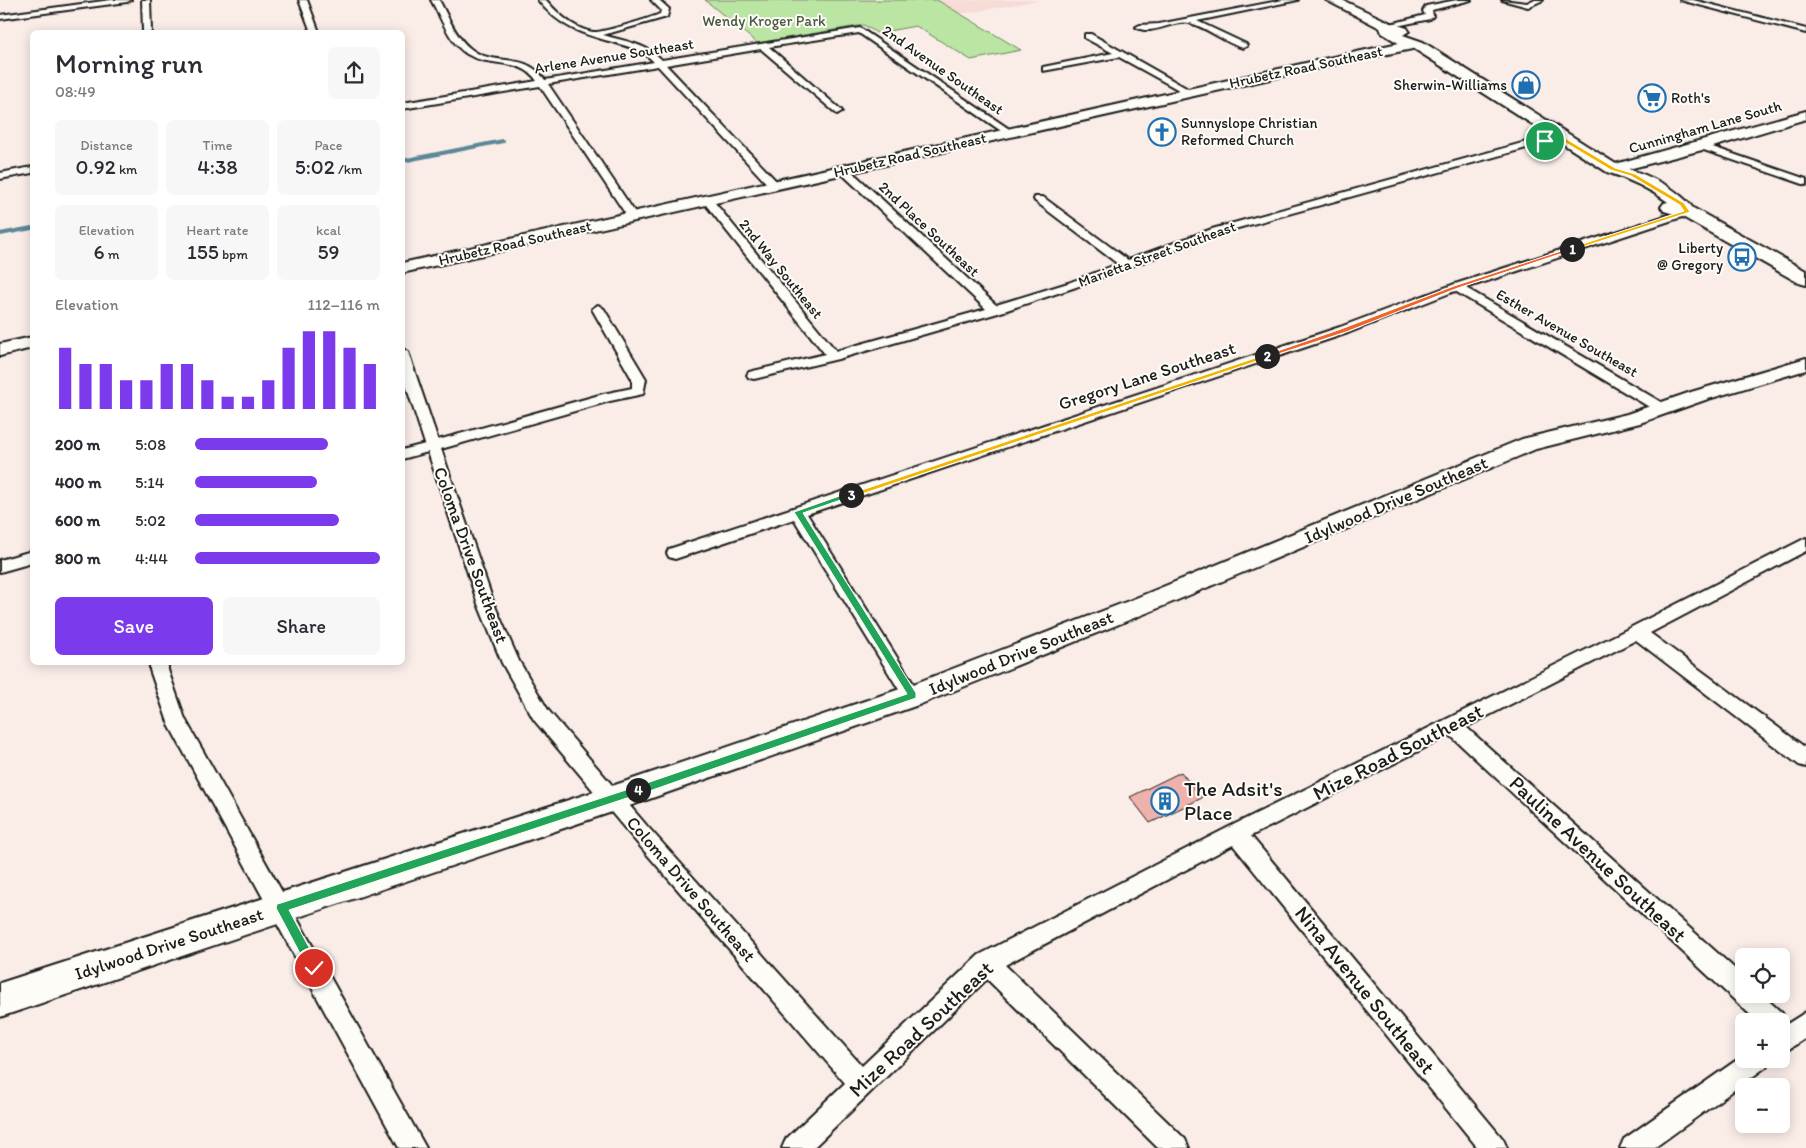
<!DOCTYPE html>
<html lang="en">
<head>
<meta charset="utf-8">
<style>
	body { margin:0; font-family:Itim,sans-serif; background:#f7f7f7; color:#2b2b33; height:100vh; display:flex; flex-direction:column; font-size:19px; white-space:nowrap }
	* { box-sizing:border-box; margin:0 }
	p { font-size:16px; color:#7c7c81 }
	.icon { flex:none; width:28px; height:28px; fill:none; stroke:currentColor; stroke-width:2; stroke-linecap:round; stroke-linejoin:round }
	.map { position:relative; flex:1; overflow:hidden }
	.sheet { position:absolute; left:30px; top:30px; width:375px; height:635px; display:flex; flex-direction:column; background:#fff; border-radius:8px; box-shadow:0 2px 12px #0003 }
	.sheet>* { flex:none }
	.tools { position:absolute; left:1735px; top:948px; display:grid; gap:10px }
	.tools a { display:grid; place-items:center; width:55px; height:55px; border-radius:8px; background:#fff; box-shadow:0 2px 12px #0003; font-size:25px }
	.pin { position:absolute; display:grid; place-items:center; width:42px; height:42px; color:#fff; margin:-21px; border:2px solid #fff; border-radius:50%; box-shadow:0 1px 5px #0007 }
	.km { position:absolute; width:25px; height:25px; margin:-12px; border-radius:50%; background:#222; color:#fff; font-size:14px; line-height:25px; text-align:center }
	.round { display:grid; place-items:center; flex:none; width:52px; height:52px; border-radius:8px; background:#f7f7f7 }
	.summary { display:flex; align-items:center; justify-content:space-between; height:85px; padding:0 25px }
	h1 { font-size:28px; font-weight:600; line-height:38px }
	.metrics { display:grid; grid-template-columns:repeat(3,1fr); gap:8px; height:85px; padding:5px 25px }
	.metrics div { display:grid; align-content:center; border-radius:8px; background:#f7f7f7; text-align:center }
	.metrics b { font-size:21px; font-weight:600 }
	.metrics small { font-size:14px; font-weight:400 }
	.metrics p { font-size:14px }
	.chart { height:140px; padding:10px 25px }
	.chart p { display:flex; justify-content:space-between }
	.chart svg { width:100%; height:90px; margin-top:5px; stroke:#7c3aed; stroke-width:6 }
	.primary-button { display:flex; gap:10px; margin-top:auto; padding:10px 25px }
	.primary-button a { flex:1; height:58px; border-radius:8px; background:#7c3aed; color:#fff; font-size:20px; font-weight:600; line-height:58px; text-align:center }
	.primary-button a+a { background:#f7f7f7; color:#2b2b33 }
	ul { padding:0 25px; list-style:none; font-size:16px }
	li { display:grid; grid-template-columns:80px 60px 1fr; align-items:center; height:38px }
	li i { height:12px; border-radius:6px; background:#7c3aed }
	.map>svg:first-child { display:block }
	.built { fill:#f6dbd6 }
	.green { fill:#bae5a2; stroke:#6b805f }
	.lines { fill:none; stroke-linecap:round; stroke-linejoin:round }
	.stream { stroke:#5c8796; stroke-width:4 }
	.building { fill:#edb2ab; stroke:#1c1c1c }
	.street-casing { stroke:#1c1c1c; stroke-width:4 }
	.secondary-casing { stroke:#1c1c1c; stroke-width:4 }
	.primary-casing { stroke:#1c1c1c; stroke-width:4 }
	.street { fill:#fdfcf7; fill-rule:evenodd }
	.secondary { fill:#fdfcf7; fill-rule:evenodd }
	.primary { fill:#fdfcf7; fill-rule:evenodd }
	.split-1 { fill:#f5b400; stroke:#fff }
	.split-2 { fill:#f0652b; stroke:#fff }
	.split-3 { fill:#f5b400; stroke:#fff }
	.split-4 { fill:#22a559; stroke:#fff }
	.split-5 { fill:#22a559; stroke:#fff }
	.labels { text-anchor:middle; stroke-width:4; stroke-linejoin:round; paint-order:stroke }
	.far-park-label { font-size:15px; fill:#4b5844; stroke:#fdfcf7 }
	.far-street-label { font-size:15px; fill:#1c1c1c; stroke:#fdfcf7 }
	.far-poi-label { font-size:15px; fill:#1c1c1c; stroke:#fdfcf7; text-anchor:end }
	.street-label { font-size:18px; fill:#1c1c1c; stroke:#fdfcf7 }
	.near-street-label { font-size:21px; fill:#1c1c1c; stroke:#fdfcf7 }
	.near-poi-label { font-size:21px; fill:#1c1c1c; stroke:#fdfcf7; text-anchor:start }
</style>
</head>
<body>
<div class="map">
<svg width="1806" height="1148" viewBox="0 0 1806 1148">
	<rect width="100%" height="100%" fill="#faede8"/>
	<filter id="ink" filterUnits="userSpaceOnUse"><feTurbulence type="fractalNoise" baseFrequency=".02" numOctaves="2"/><feDisplacementMap in="SourceGraphic" scale="10" xChannelSelector="R" yChannelSelector="G"/><feConvolveMatrix kernelMatrix="1 2 1 2 8 2 1 2 1" color-interpolation-filters="sRGB"/></filter>
	<g filter="url(#ink)">
		<path class="built" d="M937,0H1041L961,14Z"/>
		<path class="green" d="M705,0H937L1021,50L971,60L916,26L877,33L864,25L757,43Z"/>
		<g class="lines">
			<g class="stream">
				<path d="M402,161L503,141"/>
				<path d="M0,234L32,228"/>
			</g>
		</g>
		<path class="building" d="M1181,772L1202,798L1150,823L1130,797Z"/>
		<g class="lines">
			<g class="street-casing">
				<g id="street">
					<path d="M111,0H131L127,2L0,19V15Z"/>
					<path d="M142,0H150L151,32H143Z"/>
					<path d="M299,0H307L319,32H311Z"/>
					<path d="M431,0H439C448,16 456,38 471,49C495,68 524,50 545,80L654,62C644,51 630,47 616,43C583,34 560,28 538,0H546C558,14 574,29 593,32C603,33 650,18 660,14L661,10L651,0H659L669,9L667,17L603,35C624,41 647,44 662,60L860,28L1015,133L1010,136L1007,135L859,33L769,47L840,109L842,111L837,114L761,49L666,65L778,183L779,185L774,188L770,187L658,66L548,84L638,217L633,220L629,219L540,86L402,109V103L537,81C521,57 490,68 467,54C450,44 441,17 431,0Z"/>
					<path d="M1283,0H1298L1197,21L1246,44L1247,46L1243,48C1225,43 1208,28 1190,23C1174,19 1151,37 1136,27L1140,25L1159,24Z"/>
					<path d="M1457,0H1471L1432,10L1433,16L1430,19L1387,28L1383,26L1425,15L1423,11L1426,6Z"/>
					<path d="M1502,0L1527,3L1533,0H1543L1528,7Z"/>
					<path d="M1680,0H1693L1806,29V33Z"/>
					<path d="M1085,34H1091L1195,93L1188,95L1119,57L1043,71V67L1113,53L1085,38Z"/>
					<path d="M1562,135L1565,136V140L1537,145L1220,233L1076,287L998,313L838,359L754,379L749,378L747,375L749,372L825,354L702,200L707,197L711,198L836,351L986,309L840,172V168H848L996,305L1068,283L1118,264L1035,201L1034,199L1035,197H1043L1128,260L1212,229L1533,140Z"/>
					<path d="M1701,143L1806,179V185L1698,148V144Z"/>
					<path d="M32,167V173L0,179V173Z"/>
					<path d="M1687,209L1692,212L1691,214L1466,288L1666,405L1668,408L1666,411H1656L1455,291L1348,333L807,514L918,691L921,696L918,701L912,703L906,701L794,519L675,559L669,557L667,553L669,549L1340,327L1452,285Z"/>
					<path d="M598,305L604,309L646,379L643,394L610,401L441,449L494,604L519,661L548,710L647,826L862,1066L979,955L1229,827L1616,635L1806,538V551L1650,633L1806,748V767L1799,765L1636,640L1466,727L1744,977V994H1761L1782,1013L1786,1021L1784,1026L1806,1012V1038L1781,1054V1021H1757L1450,735L1251,836L1503,1139L1507,1148H1478L1233,845L1005,965L1185,1139L1189,1148H1158L987,979L813,1148H782L786,1139L845,1083L633,838L534,720L502,663L478,604L428,452L402,459V450L425,444L402,373V348L408,352L438,440L603,394L632,388V379L592,309Z"/>
					<path d="M32,551V563L0,572V560Z"/>
					<path d="M150,662H168V670L185,719L426,1148H399L169,725L150,670Z"/>
					<path d="M1744,1055V1059H1770L1766,1067L1654,1148H1620L1624,1139Z"/>
				</g>
			</g>
			<g class="secondary-casing">
				<g id="secondary">
					<path d="M1418,41L1422,43L1424,45L1422,47L1319,68L402,273V263L1319,60L1399,43Z"/>
					<path d="M1806,111V119L1706,149L1613,173L1608,172L1606,169L1608,166Z"/>
					<path d="M32,337V348L0,356V344Z"/>
					<path d="M1806,358V370L1705,400L1640,423L1536,449L1149,612L921,704L612,812L0,1017V983L612,786L903,688L1131,600L1522,439L1627,414L1691,392Z"/>
				</g>
			</g>
			<g class="primary-casing">
				<path id="primary" d="M1326,0H1342L1391,23L1407,28L1409,31L1403,35L1423,42L1619,166C1646,174 1675,186 1693,208L1806,271V285L1799,283L1681,216L1664,211L1661,207L1664,203L1668,202C1650,189 1629,179 1607,172L1413,48L1400,44L1382,33L1380,28Z"/>
			</g>
			<use href="#street" class="street"/>
			<use href="#secondary" class="secondary"/>
			<use href="#primary" class="primary"/>
		</g>
	</g>
	<path class="split-1" d="M1563,137L1615,168L1635,174L1684,203L1690,212L1570,251V248L1684,211L1680,205L1631,176L1611,170L1561,140L1545,142L1542,141Z"/>
	<path class="split-2" d="M1570,248L1575,249L1458,288L1346,332L1269,357L1263,356L1341,329L1454,286Z"/>
	<path class="split-3" d="M1267,354L1269,355V357L853,497L847,495Z"/>
	<path class="split-4" d="M848,493L855,495L803,513L916,693V698L638,795L635,793V787L907,694L794,512Z"/>
	<path class="split-5" d="M638,786L643,790L642,793L289,910L320,968L318,972L314,973L310,972L276,908L277,904L281,903Z"/>
	<defs>
		<g id="shop-ring" transform="scale(1.4375)"><circle r="9.5" fill="#fdfcf7" stroke="#1f6fb2" stroke-width="1.5"/><path d="M-5-2.5h2.3a2.7 3.5 0 0 1 5.4 0H5L5.5 6h-11ZM-1.5-2.5h3a1.5 2.3 0 0 0-3 0Z" fill="#1f6fb2"/></g>
		<g id="supermarket-ring" transform="scale(1.4375)"><circle r="9.5" fill="#fdfcf7" stroke="#1f6fb2" stroke-width="1.5"/><path d="M-6-5.5h2.5l.6 2H6L4.5 2H-2.5L-4.4-4H-6ZM-1.5 3.2a1.3 1.3 0 1 0 .1 0ZM3 3.2a1.3 1.3 0 1 0 .1 0Z" fill="#1f6fb2"/></g>
		<g id="church-ring" transform="scale(1.4375)"><circle r="9.5" fill="#fdfcf7" stroke="#1f6fb2" stroke-width="1.5"/><path d="M-1.2-6h2.4v3.5h3.3v2.4h-3.3V6h-2.4V-.1h-3.3v-2.4h3.3Z" fill="#1f6fb2"/></g>
		<g id="bus-ring" transform="scale(1.4375)"><circle r="9.5" fill="#fdfcf7" stroke="#1f6fb2" stroke-width="1.5"/><path d="M-5-6H5V4H4V6H2V4H-2V6H-4V4H-5ZM-3.5-4V0h7V-4ZM-3.5 1.2v1.5H-2V1.2ZM2 1.2v1.5H3.5V1.2Z" fill="#1f6fb2"/></g>
		<g id="building-ring" transform="scale(1.4375)"><circle r="9.5" fill="#fdfcf7" stroke="#1f6fb2" stroke-width="1.5"/><path d="M-4-6H4V6H1V3H-1V6H-4ZM-2.5-4.3h1.7v1.8h-1.7ZM.8-4.3h1.7v1.8H.8ZM-2.5-1h1.7V.8h-1.7ZM.8-1h1.7V.8H.8Z" fill="#1f6fb2"/></g>
	</defs>
	<g fill-rule="evenodd">
		<use href="#shop-ring" x="1526" y="85"/>
		<use href="#supermarket-ring" x="1652" y="98"/>
		<use href="#church-ring" x="1162" y="132"/>
		<use href="#bus-ring" x="1742" y="257"/>
		<use href="#building-ring" x="1165" y="801"/>
	</g>
	<g class="labels">
		<g class="far-park-label">
			<text x="764" y="26">Wendy Kroger Park</text>
		</g>
		<g class="far-street-label">
			<text transform="translate(614 56) rotate(-9)" y="5">Arlene Avenue Southeast</text>
			<text transform="translate(1306 67) rotate(-12)" y="5">Hrubetz Road Southeast</text>
			<text transform="translate(943 70) rotate(35)" y="5">2nd Avenue Southeast</text>
			<text transform="translate(1705 127) rotate(-16)" y="5">Cunningham Lane South</text>
			<text transform="translate(910 155) rotate(-13)" y="5">Hrubetz Road Southeast</text>
			<text transform="translate(929 229) rotate(43)" y="5">2nd Place Southeast</text>
			<text transform="translate(515 243) rotate(-13)" y="5">Hrubetz Road Southeast</text>
			<text transform="translate(1157 254) rotate(-20)" y="5">Marietta Street Southeast</text>
			<text transform="translate(781 269) rotate(51)" y="5">2nd Way Southeast</text>
			<text transform="translate(1567 333) rotate(30)" y="5">Esther Avenue Southeast</text>
		</g>
		<g class="far-poi-label">
			<text x="1507" y="90">Sherwin-Williams</text>
			<text x="1671" y="103" text-anchor="start">Roth's</text>
			<text x="1181" y="128" text-anchor="start">Sunnyslope Christian<tspan x="1181" dy="17">Reformed Church</tspan></text>
			<text x="1723" y="253">Liberty<tspan x="1723" dy="17">@ Gregory</tspan></text>
		</g>
		<g class="street-label">
			<text transform="translate(1147 376) rotate(-18)" y="6">Gregory Lane Southeast</text>
			<text transform="translate(1396 500) rotate(-23)" y="6">Idylwood Drive Southeast</text>
			<text transform="translate(471 555) rotate(70)" y="6">Coloma Drive Southeast</text>
			<text transform="translate(1021 653) rotate(-22)" y="6">Idylwood Drive Southeast</text>
			<text transform="translate(691 889) rotate(49)" y="6">Coloma Drive Southeast</text>
			<text transform="translate(169 944) rotate(-18)" y="6">Idylwood Drive Southeast</text>
		</g>
		<g class="near-street-label">
			<text transform="translate(1398 752) rotate(-27)" y="7">Mize Road Southeast</text>
			<text transform="translate(1598 859) rotate(43)" y="7">Pauline Avenue Southeast</text>
			<text transform="translate(1365 990) rotate(51)" y="7">Nina Avenue Southeast</text>
			<text transform="translate(921 1029) rotate(-43)" y="7">Mize Road Southeast</text>
		</g>
		<g class="near-poi-label">
			<text x="1184" y="796">The Adsit's<tspan x="1184" dy="24">Place</tspan></text>
		</g>
	</g>
</svg>
<div class="tools">
<a><svg class="icon" aria-label="locate" viewBox="0 0 24 24"><circle cx="12" cy="12" r="6"/><path d="M12 2v4M12 18v4M2 12h4M18 12h4"/></svg></a>
<a>+</a>
<a>−</a>
</div>
<div class="pin" style="left:1545px;top:141px;background:#1e9e55"><svg class="icon" aria-label="arrive" viewBox="0 0 24 24"><path d="M6 21V4h12l-3 4 3 4H6"/></svg></div>
<div class="pin" style="left:314px;top:968px;background:#d93025"><svg class="icon" aria-label="check" viewBox="0 0 24 24"><path d="M5 12l5 5 9-10"/></svg></div>
<b class="km" style="left:1572px;top:249px">1</b>
<b class="km" style="left:1267px;top:356px">2</b>
<b class="km" style="left:851px;top:495px">3</b>
<b class="km" style="left:638px;top:790px">4</b>
<section class="sheet">
<div class="summary"><div><h1>Morning run</h1><p>08:49</p></div><a class="round"><svg class="icon" aria-label="share" viewBox="0 0 24 24"><path d="M12 15V3M7 8l5-5 5 5M5 13v7h14v-7"/></svg></a></div>
<div class="metrics">
<div><p>Distance</p><b>0.92<small> km</small></b></div>
<div><p>Time</p><b>4:38</b></div>
<div><p>Pace</p><b>5:02<small> /km</small></b></div>
</div>
<div class="metrics">
<div><p>Elevation</p><b>6<small> m</small></b></div>
<div><p>Heart rate</p><b>155<small> bpm</small></b></div>
<div><p>kcal</p><b>59</b></div>
</div>
<div class="chart"><p><span>Elevation</span>112–116 m</p>
<svg viewBox="0 0 160 44" preserveAspectRatio="none"><path d="M5 44V14M15 44V22M25 44V22M35 44V30M45 44V30M55 44V22M65 44V22M75 44V30M85 44V38M95 44V38M105 44V30M115 44V14M125 44V6M135 44V6M145 44V14M155 44V22"/></svg>
</div>
<ul>
<li><b>200 m</b>5:08<i style="width:72%"></i></li>
<li><b>400 m</b>5:14<i style="width:66%"></i></li>
<li><b>600 m</b>5:02<i style="width:78%"></i></li>
<li><b>800 m</b>4:44<i style="width:100%"></i></li>
</ul>
<div class="primary-button"><a>Save</a><a>Share</a></div>
</section>
</div>
</body>
</html>
